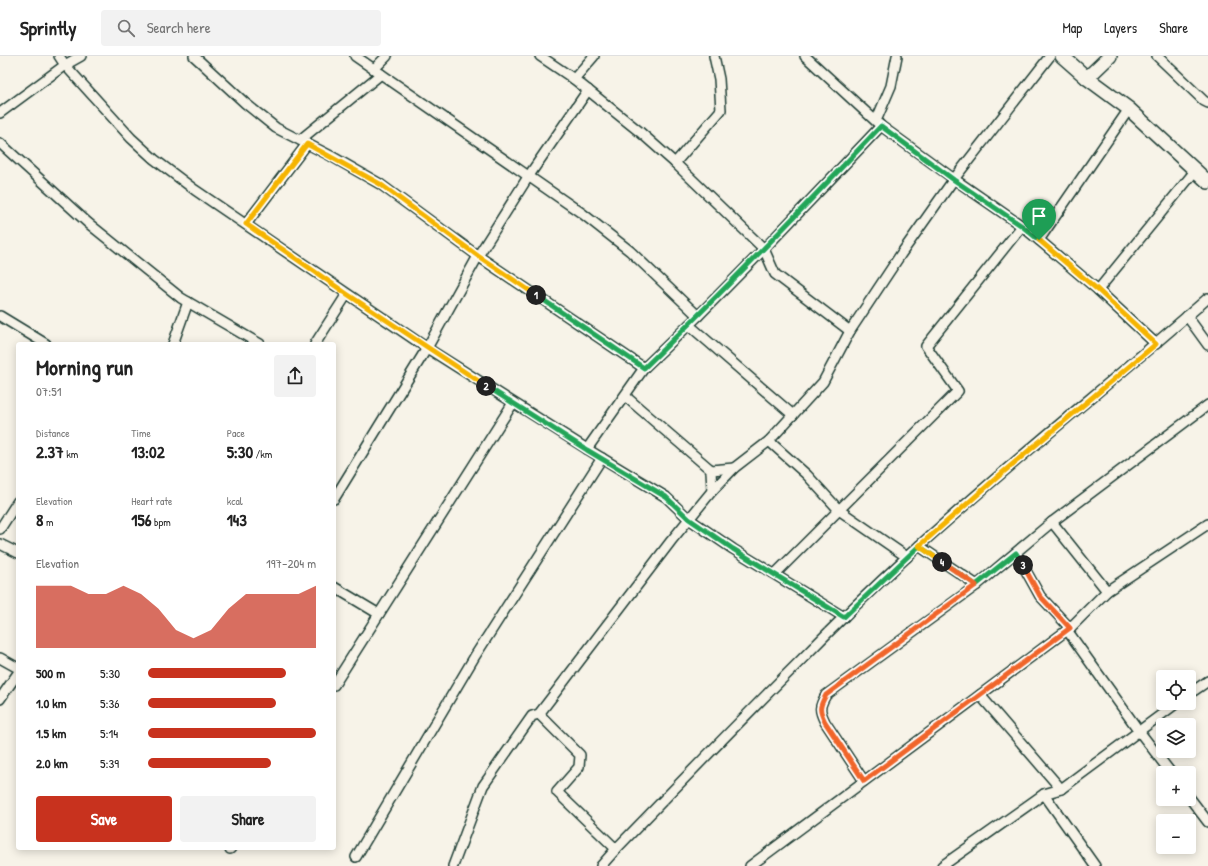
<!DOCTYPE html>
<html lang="en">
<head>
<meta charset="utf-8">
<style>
	body { margin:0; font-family:"Patrick Hand",sans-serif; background:#f2f2f2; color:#222; height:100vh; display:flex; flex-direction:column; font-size:15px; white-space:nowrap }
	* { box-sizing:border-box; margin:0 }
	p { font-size:13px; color:#767676 }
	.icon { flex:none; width:22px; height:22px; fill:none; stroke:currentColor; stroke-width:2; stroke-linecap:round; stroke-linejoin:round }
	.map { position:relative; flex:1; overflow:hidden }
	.sheet { position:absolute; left:16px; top:286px; width:320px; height:508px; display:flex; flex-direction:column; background:#fff; border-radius:4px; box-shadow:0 2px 10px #0003 }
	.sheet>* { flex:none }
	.tools { position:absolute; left:1156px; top:614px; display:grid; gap:8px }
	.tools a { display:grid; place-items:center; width:40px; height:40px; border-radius:4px; background:#fff; box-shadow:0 2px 10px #0003; font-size:20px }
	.pin { position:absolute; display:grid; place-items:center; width:34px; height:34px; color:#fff; margin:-41px -17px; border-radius:50% 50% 50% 0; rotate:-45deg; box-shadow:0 0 4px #0007 }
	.pin .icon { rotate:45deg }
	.km { position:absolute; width:20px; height:20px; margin:-10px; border-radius:50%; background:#222; color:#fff; font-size:11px; line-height:20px; text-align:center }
	.round { display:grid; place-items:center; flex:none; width:42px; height:42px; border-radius:4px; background:#f2f2f2 }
	.headline { display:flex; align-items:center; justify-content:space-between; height:68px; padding:0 20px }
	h1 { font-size:22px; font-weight:700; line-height:30px }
	.figures { display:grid; grid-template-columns:repeat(3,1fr); gap:6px; height:68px; padding:4px 20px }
	.figures div { display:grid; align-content:center }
	.figures b { font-size:17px; font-weight:700 }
	.figures small { font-size:11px; font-weight:400 }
	.figures p { font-size:11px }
	.chart { height:112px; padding:8px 20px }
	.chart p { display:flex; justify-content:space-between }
	.chart svg { width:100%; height:72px; margin-top:4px; fill:#c8321e; opacity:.7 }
	.button { display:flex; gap:8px; margin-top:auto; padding:8px 20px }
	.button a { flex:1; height:46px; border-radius:4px; background:#c8321e; color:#fff; font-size:16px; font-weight:700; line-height:46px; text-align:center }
	.button a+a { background:#f2f2f2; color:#222 }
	ul { padding:0 20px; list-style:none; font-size:13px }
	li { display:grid; grid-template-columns:64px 48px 1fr; align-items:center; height:30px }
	li i { height:10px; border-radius:5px; background:#c8321e }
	header { display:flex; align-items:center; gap:24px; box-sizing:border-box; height:56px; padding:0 20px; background:#fff; border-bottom:1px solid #e0e0e0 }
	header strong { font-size:19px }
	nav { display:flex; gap:22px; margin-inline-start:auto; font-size:14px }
	.search { width:280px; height:36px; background:#f2f2f2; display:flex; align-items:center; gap:10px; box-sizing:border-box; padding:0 14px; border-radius:4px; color:#767676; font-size:15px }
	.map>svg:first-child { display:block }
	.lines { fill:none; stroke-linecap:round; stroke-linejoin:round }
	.street-casing { stroke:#1f3d34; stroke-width:12 }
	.secondary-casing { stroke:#1f3d34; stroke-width:16 }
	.street { stroke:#f7f3e8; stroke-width:9 }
	.secondary { stroke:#f7f3e8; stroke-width:13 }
	.split-1-casing { stroke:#fff; stroke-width:8 }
	.split-2-casing { stroke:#fff; stroke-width:8 }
	.split-3-casing { stroke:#fff; stroke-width:8 }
	.split-4-casing { stroke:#fff; stroke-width:8 }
	.split-5-casing { stroke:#fff; stroke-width:8 }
	.split-1 { stroke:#22a559; stroke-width:5 }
	.split-2 { stroke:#f5b400; stroke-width:5 }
	.split-3 { stroke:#22a559; stroke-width:5 }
	.split-4 { stroke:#f0652b; stroke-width:5 }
	.split-5 { stroke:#f5b400; stroke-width:5 }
</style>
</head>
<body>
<header>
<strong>Sprintly</strong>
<div class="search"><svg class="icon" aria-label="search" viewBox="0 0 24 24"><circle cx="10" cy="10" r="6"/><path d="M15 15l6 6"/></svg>Search here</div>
<nav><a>Map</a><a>Layers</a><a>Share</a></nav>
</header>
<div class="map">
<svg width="1208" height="810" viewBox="0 0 1208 810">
	<rect width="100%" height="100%" fill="#f7f3e8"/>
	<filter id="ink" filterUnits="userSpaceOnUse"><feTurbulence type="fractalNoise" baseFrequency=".025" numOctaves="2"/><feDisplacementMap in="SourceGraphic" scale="8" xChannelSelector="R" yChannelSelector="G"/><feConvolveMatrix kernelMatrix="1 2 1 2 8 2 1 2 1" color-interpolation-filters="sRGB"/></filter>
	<g filter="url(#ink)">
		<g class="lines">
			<g class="street-casing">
				<g id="street">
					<path d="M59,0L65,9L131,82L154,103L195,134L427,292L587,393L666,441L689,463L733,493L844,561"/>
					<path d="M194,0L245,47L276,72L331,100L380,128L478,200L644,312"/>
					<path d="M355,0L583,158L630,195L698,260"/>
					<path d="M540,0L574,23L640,76L675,107L764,193L775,218L850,275"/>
					<path d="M805,0L881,70L954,123L1022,170L1039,184L1098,234L1156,288"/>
					<path d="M1157,0L1204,45L1208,47"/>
					<path d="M374,13L387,0"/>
					<path d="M574,23L594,0"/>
					<path d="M0,57L65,9L81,0"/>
					<path d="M876,65L891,30L897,0"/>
					<path d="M300,84L381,18"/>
					<path d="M0,87L88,167L181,242L260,288"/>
					<path d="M675,107L721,54L719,23L714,0"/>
					<path d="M246,168L307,88"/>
					<path d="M1039,184L1129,53"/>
					<path d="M1098,234L1195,115"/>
					<path d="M0,260L46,288"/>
					<path d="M1187,260L1208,289"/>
					<path d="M689,269L793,359"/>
					<path d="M173,288L188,246"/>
					<path d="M315,288L347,238"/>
					<path d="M625,340L711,414L734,412"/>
					<path d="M769,385L807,419L839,454L907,501"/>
					<path d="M587,393L644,312L698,260L764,193L881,70"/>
					<path d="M711,414L712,435"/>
					<path d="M334,443L427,292L478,200L528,121L588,34"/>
					<path d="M1052,466L1107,535"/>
					<path d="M0,473L18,445"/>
					<path d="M0,488L18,497"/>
					<path d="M919,490L977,529"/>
					<path d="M1016,497L1040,540L1070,572"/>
					<path d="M775,518L958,335L926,290L1022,170"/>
					<path d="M334,531L379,558"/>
					<path d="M1067,574L1139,675L1171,717"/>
					<path d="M0,602L18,612"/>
					<path d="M334,629L513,347"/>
					<path d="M1189,638L1208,625"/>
					<path d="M980,639L1061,733"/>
					<path d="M0,643L18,617"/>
					<path d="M539,658L580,699L579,711L557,736L616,793"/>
					<path d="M864,725L825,666C819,654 819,651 826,639L977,529L1052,466L1208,349"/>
					<path d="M1044,738L1095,810"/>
					<path d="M1189,741L1208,766"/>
					<path d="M230,793L231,792"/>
					<path d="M356,801L475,600L602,402"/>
					<path d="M453,810L483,730L532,660L539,658L671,485L712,435L734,412L769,385L823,326L850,275L901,198L954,123L1050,0"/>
					<path d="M601,810L616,793C676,731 737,668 798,607C834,570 871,534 909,499C1006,410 1109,329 1208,242"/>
					<path d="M750,810L1070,572L1107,535L1208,468"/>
					<path d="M942,810L1044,738L1061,733L1177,647"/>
				</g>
			</g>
			<g class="secondary-casing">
				<g id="secondary">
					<path d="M1062,0L1087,22L1110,0"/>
					<path d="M1087,22L1129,53L1208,126"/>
				</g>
			</g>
			<use href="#street" class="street"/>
			<use href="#secondary" class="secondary"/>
		</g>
	</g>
	<g class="lines" filter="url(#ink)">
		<g class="split-1-casing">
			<path id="split-1" d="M536,239L644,312C726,233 803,152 881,70L954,124L1022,170L1039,184"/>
		</g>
		<g class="split-2-casing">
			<path id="split-2" d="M486,330L347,238L246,168L307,88L380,128L478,200L536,239"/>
		</g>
		<g class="split-3-casing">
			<path id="split-3" d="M486,330L587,394L666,441L689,463L733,493L844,561L919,490L976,529L1016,497L1023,509"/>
		</g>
		<g class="split-4-casing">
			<path id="split-4" d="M942,506L976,529L826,639C819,651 819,654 825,666L864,725L1070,572L1040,540L1023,509"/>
		</g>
		<g class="split-5-casing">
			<path id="split-5" d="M942,506L919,490L1001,418L1156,288L1098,234L1039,184"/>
		</g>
		<use href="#split-1" class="split-1"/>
		<use href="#split-2" class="split-2"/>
		<use href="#split-3" class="split-3"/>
		<use href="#split-4" class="split-4"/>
		<use href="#split-5" class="split-5"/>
	</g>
</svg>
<div class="tools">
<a><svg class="icon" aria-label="locate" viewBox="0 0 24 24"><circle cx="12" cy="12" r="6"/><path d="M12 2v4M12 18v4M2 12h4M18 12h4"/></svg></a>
<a><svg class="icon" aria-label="layers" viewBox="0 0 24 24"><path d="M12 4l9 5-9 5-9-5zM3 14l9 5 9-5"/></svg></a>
<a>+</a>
<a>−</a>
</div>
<div class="pin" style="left:1039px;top:184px;background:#1e9e55"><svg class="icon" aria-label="arrive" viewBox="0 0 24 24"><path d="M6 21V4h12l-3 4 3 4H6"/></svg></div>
<b class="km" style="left:536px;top:239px">1</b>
<b class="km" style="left:486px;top:330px">2</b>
<b class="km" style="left:1023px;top:509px">3</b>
<b class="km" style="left:942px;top:506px">4</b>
<section class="sheet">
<div class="headline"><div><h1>Morning run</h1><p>07:51</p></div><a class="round"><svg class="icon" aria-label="share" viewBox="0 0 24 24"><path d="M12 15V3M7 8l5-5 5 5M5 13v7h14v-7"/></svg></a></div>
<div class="figures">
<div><p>Distance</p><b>2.37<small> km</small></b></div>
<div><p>Time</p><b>13:02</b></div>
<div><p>Pace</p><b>5:30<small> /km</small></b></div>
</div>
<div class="figures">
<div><p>Elevation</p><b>8<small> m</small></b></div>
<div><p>Heart rate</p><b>156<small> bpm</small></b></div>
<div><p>kcal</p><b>143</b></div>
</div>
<div class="chart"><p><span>Elevation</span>197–204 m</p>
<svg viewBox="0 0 160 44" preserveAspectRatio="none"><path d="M0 44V6L10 6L20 6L30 11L40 11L50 6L60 11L70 20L80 33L90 38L100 33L110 20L120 11L130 11L140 11L150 11L160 6V44z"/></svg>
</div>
<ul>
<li><b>500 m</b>5:30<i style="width:82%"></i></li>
<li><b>1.0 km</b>5:36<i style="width:76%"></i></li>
<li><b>1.5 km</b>5:14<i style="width:100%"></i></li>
<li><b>2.0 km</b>5:39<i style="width:73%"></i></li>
</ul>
<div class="button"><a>Save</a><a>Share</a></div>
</section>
</div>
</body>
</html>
